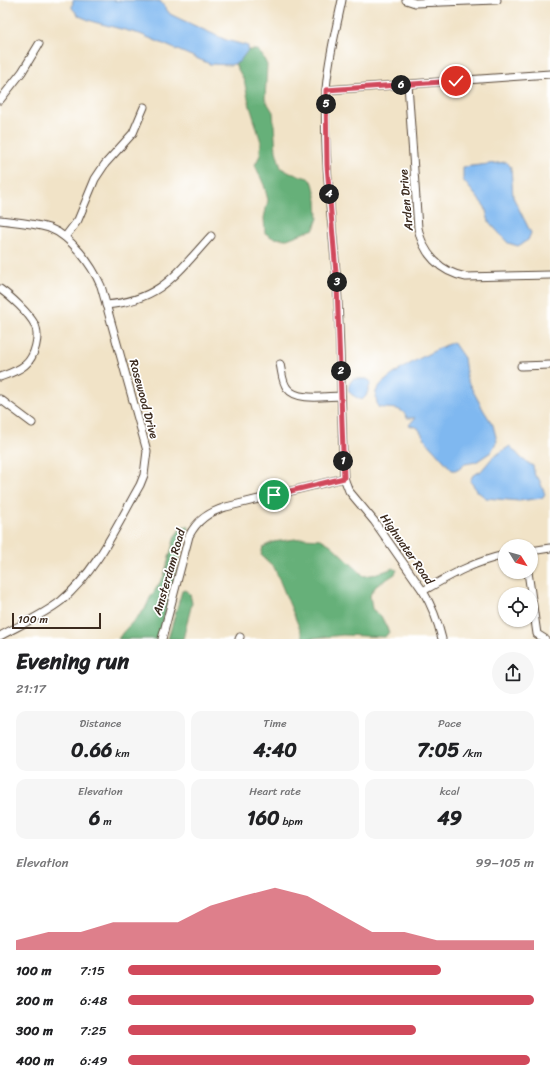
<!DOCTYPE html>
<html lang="en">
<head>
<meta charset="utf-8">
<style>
	body { margin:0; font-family:Sriracha,sans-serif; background:#f6f6f6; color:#202124; height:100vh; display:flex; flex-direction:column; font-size:15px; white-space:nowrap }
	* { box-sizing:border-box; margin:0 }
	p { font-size:13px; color:#757577 }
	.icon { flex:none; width:22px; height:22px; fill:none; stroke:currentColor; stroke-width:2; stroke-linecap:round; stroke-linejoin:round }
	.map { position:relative; height:639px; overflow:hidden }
	.side { display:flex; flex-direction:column; background:#fff; flex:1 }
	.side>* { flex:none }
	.needle { width:26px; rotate:127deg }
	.tools { position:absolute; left:498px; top:539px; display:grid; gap:8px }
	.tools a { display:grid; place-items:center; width:40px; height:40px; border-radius:50%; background:#fff; box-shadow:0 1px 3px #0004; font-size:20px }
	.scale { position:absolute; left:12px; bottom:10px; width:89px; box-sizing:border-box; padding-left:4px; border:2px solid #3b2a1e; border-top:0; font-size:11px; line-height:14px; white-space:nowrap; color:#3b2a1e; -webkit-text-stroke:3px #fff; paint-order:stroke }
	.pin { position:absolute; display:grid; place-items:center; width:34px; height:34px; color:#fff; margin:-17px; border:2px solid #fff; border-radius:50%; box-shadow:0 1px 4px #0007 }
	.km { position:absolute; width:20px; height:20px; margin:-10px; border-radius:50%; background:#222; color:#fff; font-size:11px; line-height:20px; text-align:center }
	.round { display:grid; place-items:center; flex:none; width:42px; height:42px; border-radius:21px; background:#f6f6f6 }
	.overview { display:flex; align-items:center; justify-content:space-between; height:68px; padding:0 16px }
	h1 { font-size:22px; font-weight:700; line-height:30px }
	.stats { display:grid; grid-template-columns:repeat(3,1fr); gap:6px; height:68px; padding:4px 16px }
	.stats div { display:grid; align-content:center; border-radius:10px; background:#f6f6f6; text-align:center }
	.stats b { font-size:20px; font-weight:700 }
	.stats small { font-size:11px; font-weight:400 }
	.stats p { font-size:11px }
	.chart { height:112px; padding:8px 16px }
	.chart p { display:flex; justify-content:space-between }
	.chart svg { width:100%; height:72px; margin-top:4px; fill:#d1495b; opacity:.7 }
	ul { padding:0 16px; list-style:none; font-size:13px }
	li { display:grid; grid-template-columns:64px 48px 1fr; align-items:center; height:30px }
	li i { height:10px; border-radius:5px; background:#d1495b }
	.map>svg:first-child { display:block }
	.forest { fill:#66b079; stroke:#506d4c }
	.water { fill:#7fb8f0; stroke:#5d7187 }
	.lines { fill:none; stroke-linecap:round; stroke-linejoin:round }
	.minor-casing { stroke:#564637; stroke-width:9 }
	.minor { stroke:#fff; stroke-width:7 }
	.route-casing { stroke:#fff; stroke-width:8 }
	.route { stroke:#d1495b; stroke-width:5 }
	.labels { text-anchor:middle; stroke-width:3.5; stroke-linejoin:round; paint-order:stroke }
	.street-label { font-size:12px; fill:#3b2a1e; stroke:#fff }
</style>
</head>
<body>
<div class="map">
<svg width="550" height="639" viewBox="0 0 550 639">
	<rect width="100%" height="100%" fill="#fff"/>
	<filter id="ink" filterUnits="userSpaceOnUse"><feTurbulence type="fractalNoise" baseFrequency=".025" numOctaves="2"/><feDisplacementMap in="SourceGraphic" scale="8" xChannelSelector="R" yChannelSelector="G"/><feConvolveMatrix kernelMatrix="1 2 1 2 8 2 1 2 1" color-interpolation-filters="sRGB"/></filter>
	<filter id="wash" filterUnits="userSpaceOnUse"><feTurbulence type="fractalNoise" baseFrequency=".012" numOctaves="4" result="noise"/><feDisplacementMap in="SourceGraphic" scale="16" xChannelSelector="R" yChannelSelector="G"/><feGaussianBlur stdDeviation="0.9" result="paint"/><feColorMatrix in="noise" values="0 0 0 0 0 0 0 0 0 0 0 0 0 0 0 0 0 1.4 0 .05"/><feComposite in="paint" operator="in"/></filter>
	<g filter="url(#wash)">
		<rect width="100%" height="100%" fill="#f1e3c7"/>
		<g class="forest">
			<path d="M248,50H257L262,55L267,65L265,99L273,112L276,151L281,168L290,173L308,178L313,183L317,200L318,218L314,229L287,239L273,238L265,233L264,218L268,200L264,185L255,165L260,155L261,142L249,103L244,80L235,64L239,62Z"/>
			<path d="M188,526L189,529L183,542L159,639H118L123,632L145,609L150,598L164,576L175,536L181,528Z"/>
			<path d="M303,538L321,539L331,545L364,576L377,574L393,568L397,570L395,574L376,586L370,595L372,609L381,616L389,632L385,637L343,635L304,639L274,567L261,555L263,547L273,542Z"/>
			<path d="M185,590L190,594L192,603L183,639H168L182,591Z"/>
		</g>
		<g class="water">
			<path d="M73,0L160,1L170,14L178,18L226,40L248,46V50L239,62L231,65L210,64L140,34L94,22L79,16L72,8Z"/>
			<path d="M506,162L511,167L513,197L531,233L528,240L518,246L508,243L489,222L485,207L463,180V167Z"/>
			<path d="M453,342L464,358L467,380L484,411L493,425L497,441L491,452L476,462L465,464L458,470H452L427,442L418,428L409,425L415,418H407C402,405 389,410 378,407C377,403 375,396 376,392C381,376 437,349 453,342Z"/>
			<path d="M353,379H367L371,382L366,396L362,400C351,395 343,391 353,379Z"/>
			<path d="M510,446L522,459L533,466L535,476L539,479L545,494L542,498L519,501L486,498L478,492L470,481L473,475L481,471L493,457Z"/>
		</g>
	</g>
	<g filter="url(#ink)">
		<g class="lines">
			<g class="minor-casing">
				<g id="minor">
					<path d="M342,0C336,30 328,59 326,90C323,154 332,219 337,284C341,348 341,413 344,478L349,491L374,521L423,591C432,606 438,622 442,639"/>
					<path d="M406,0L415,3L497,0"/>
					<path d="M408,84L418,228C423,254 440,272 466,277L550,275"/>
					<path d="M326,90L550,74"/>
					<path d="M0,100L22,72L39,44"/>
					<path d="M0,220C16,222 33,223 49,228C71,236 92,265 101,286L147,451L144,475L140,485C117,525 97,571 61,601C43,615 20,625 0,636"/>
					<path d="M65,237L78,220L95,179L105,164L133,133L144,107"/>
					<path d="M0,289C10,296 29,313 35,325C40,336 35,357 25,365C18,371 8,374 0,377"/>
					<path d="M106,305C161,300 176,274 211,236"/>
					<path d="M280,364C282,372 282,382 287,388C297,402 326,396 341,396"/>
					<path d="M521,366L550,365"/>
					<path d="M0,399L32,423"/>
					<path d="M531,551L550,548"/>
					<path d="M528,572L537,634L545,639"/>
					<path d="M423,591C451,575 473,562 505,555"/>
					<path d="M162,639L189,536C197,520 209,512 226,507L344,478"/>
					<path d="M239,639L240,637"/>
				</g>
			</g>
			<use href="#minor" class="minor"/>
		</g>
	</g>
	<g class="lines" filter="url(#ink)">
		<g class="route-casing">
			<path id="route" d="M274,495L344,478L337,285L327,165L326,90L456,81"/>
		</g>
		<use href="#route" class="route"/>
	</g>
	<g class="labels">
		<g class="street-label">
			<text transform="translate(406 200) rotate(-95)" y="4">Arden Drive</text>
			<text transform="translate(144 399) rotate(75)" y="4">Rosewood Drive</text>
			<text transform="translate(407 549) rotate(55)" y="4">Highwater Road</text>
			<text transform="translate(169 572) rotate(-74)" y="4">Amsterdam Road</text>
		</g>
	</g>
</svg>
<div class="tools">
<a><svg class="needle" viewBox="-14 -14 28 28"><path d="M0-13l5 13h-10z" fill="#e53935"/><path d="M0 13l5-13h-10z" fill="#757577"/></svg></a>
<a><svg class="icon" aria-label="locate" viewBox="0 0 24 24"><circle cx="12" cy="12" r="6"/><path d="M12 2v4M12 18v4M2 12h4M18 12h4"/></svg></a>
</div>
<div class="scale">100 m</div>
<div class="pin" style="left:274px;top:495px;background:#1e9e55"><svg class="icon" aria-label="arrive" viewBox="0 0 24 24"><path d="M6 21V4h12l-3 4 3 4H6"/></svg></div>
<div class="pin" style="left:456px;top:81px;background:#d93025"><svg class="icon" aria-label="check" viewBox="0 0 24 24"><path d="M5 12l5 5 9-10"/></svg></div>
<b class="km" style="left:343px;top:461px">1</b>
<b class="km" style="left:341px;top:371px">2</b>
<b class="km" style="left:337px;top:282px">3</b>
<b class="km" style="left:329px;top:194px">4</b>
<b class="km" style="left:326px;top:104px">5</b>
<b class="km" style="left:401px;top:85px">6</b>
</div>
<section class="side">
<div class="overview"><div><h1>Evening run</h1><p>21:17</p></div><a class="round"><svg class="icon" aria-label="share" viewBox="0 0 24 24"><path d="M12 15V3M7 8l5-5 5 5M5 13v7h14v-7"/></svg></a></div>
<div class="stats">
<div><p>Distance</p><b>0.66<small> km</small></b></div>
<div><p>Time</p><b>4:40</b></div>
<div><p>Pace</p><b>7:05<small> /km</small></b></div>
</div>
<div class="stats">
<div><p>Elevation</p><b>6<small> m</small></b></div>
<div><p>Heart rate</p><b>160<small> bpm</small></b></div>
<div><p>kcal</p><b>49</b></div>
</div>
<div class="chart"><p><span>Elevation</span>99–105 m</p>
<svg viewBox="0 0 160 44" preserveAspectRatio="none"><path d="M0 44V38L10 33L20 33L30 27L40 27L50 27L60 17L70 11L80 6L90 11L100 22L110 33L120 33L130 38L140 38L150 38L160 38V44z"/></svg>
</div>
<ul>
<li><b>100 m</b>7:15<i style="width:77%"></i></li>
<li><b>200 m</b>6:48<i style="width:100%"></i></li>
<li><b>300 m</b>7:25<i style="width:71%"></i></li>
<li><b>400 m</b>6:49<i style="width:99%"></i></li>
</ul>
</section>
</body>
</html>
